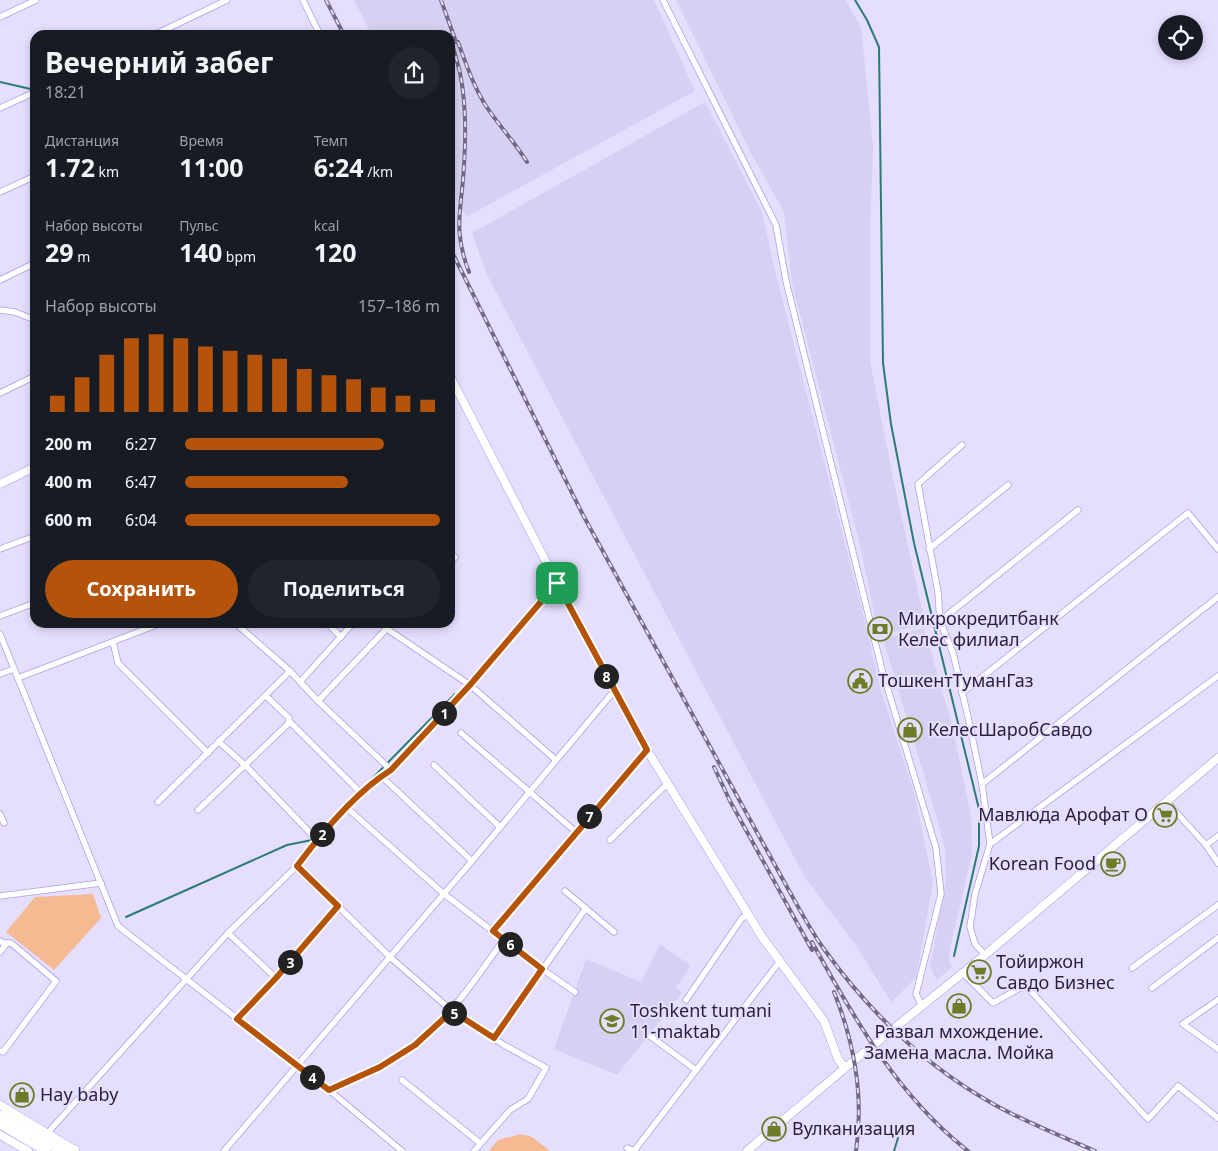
<!DOCTYPE html>
<html lang="ru">
<head>
<meta charset="utf-8">
<style>
	body { margin:0; font-family:"Noto Sans",sans-serif; background:#20242c; color:#f1f3f6; height:100vh; display:flex; flex-direction:column; font-size:19px; white-space:nowrap }
	* { box-sizing:border-box; margin:0 }
	p { font-size:16px; color:#9ea1a6 }
	.icon { flex:none; width:28px; height:28px; fill:none; stroke:currentColor; stroke-width:2; stroke-linecap:round; stroke-linejoin:round }
	.map { position:relative; flex:1; overflow:hidden }
	.drawer { position:absolute; left:30px; top:30px; width:425px; height:598px; display:flex; flex-direction:column; background:#171b24; border-radius:15px; box-shadow:0 2px 8px #0003 }
	.drawer>* { flex:none }
	.fabs { position:absolute; left:1158px; top:15px; display:grid; gap:10px }
	.fabs a { display:grid; place-items:center; width:45px; height:45px; border-radius:50%; background:#171b24; box-shadow:0 2px 8px #0003; font-size:25px }
	.pin { position:absolute; display:grid; place-items:center; width:42px; height:42px; color:#fff; margin:-21px; border-radius:10px; box-shadow:0 2px 8px #0006 }
	.km { position:absolute; width:25px; height:25px; margin:-12px; border-radius:50%; background:#222; color:#fff; font-size:14px; line-height:25px; text-align:center }
	.round { display:grid; place-items:center; flex:none; width:52px; height:52px; border-radius:26px; background:#20242c }
	.summary { display:flex; align-items:center; justify-content:space-between; height:85px; padding:0 15px }
	h1 { font-size:28px; font-weight:700; line-height:38px }
	.stats { display:grid; grid-template-columns:repeat(3,1fr); gap:8px; height:85px; padding:5px 15px }
	.stats div { display:grid; align-content:center }
	.stats b { font-size:25px; font-weight:700 }
	.stats small { font-size:14px; font-weight:400 }
	.stats p { font-size:14px }
	.chart { height:140px; padding:10px 15px }
	.chart p { display:flex; justify-content:space-between }
	.chart svg { width:100%; height:90px; margin-top:5px; stroke:#b45309; stroke-width:6 }
	.primary-button { display:flex; gap:10px; margin-top:auto; padding:10px 15px }
	.primary-button a { flex:1; height:58px; border-radius:30px; background:#b45309; color:#fff; font-size:20px; font-weight:700; line-height:58px; text-align:center }
	.primary-button a+a { background:#20242c; color:#f1f3f6 }
	ul { padding:0 15px; list-style:none; font-size:16px }
	li { display:grid; grid-template-columns:80px 60px 1fr; align-items:center; height:38px }
	li i { height:12px; border-radius:6px; background:#b45309 }
	.map>svg:first-child { display:block }
	.built { fill:#d8d0f2 }
	.green { fill:#f5ba92 }
	.lines { fill:none; stroke-linecap:round; stroke-linejoin:round }
	.stream { stroke:#2b7c74; stroke-width:2 }
	.street-casing { stroke:#b09ce7; stroke-width:7 }
	.secondary-casing { stroke:#b09ce7; stroke-width:9 }
	.primary-casing { stroke:#b09ce7; stroke-width:10 }
	.street { stroke:#fff; stroke-width:5.5 }
	.secondary { stroke:#fff; stroke-width:8 }
	.primary { stroke:#fff; stroke-width:9 }
	.rail-casing { stroke:#716987; stroke-width:4 }
	.rail { stroke:#e5defe; stroke-width:2; stroke-dasharray:5.5; stroke-linecap:butt }
	.route-casing { stroke:#fff; stroke-width:10 }
	.route { stroke:#b45309; stroke-width:6 }
	.labels { text-anchor:middle; stroke-width:4; stroke-linejoin:round; paint-order:stroke }
	.poi-label { font-size:18px; fill:#281f3c; stroke:#e5defe; text-anchor:start }
</style>
</head>
<body>
<div class="map">
<svg width="1218" height="1151" viewBox="0 0 1218 1151">
	<rect width="100%" height="100%" fill="#e5defe"/>
	<g class="built">
		<path d="M354,0H654L695,91L466,217L461,208L462,205L457,201L450,187V35H372Z"/>
		<path d="M676,0H845L861,27L873,145L870,229V361L893,478L925,623L879,636L859,541L792,283L784,212L751,153Z"/>
		<path d="M705,102L762,212L775,271L863,613L880,688L914,792L933,883L916,978L891,1002L857,947L804,876L487,275L472,233Z"/>
		<path d="M924,628L952,725L971,815L972,855L950,948L949,960L952,967L937,980L930,967L946,879L945,850L935,812L883,639Z"/>
		<path d="M660,944L691,966L676,988L682,993L617,1075L554,1049L586,959L641,982Z"/>
	</g>
	<g class="green">
		<path d="M93,894L101,918L54,970L6,932L35,897Z"/>
		<path d="M521,1134L532,1137L550,1151H489L498,1140Z"/>
	</g>
	<g class="lines">
		<g class="stream">
			<path d="M855,0L867,20L879,47L883,363L891,424L914,543L979,809V846L954,956"/>
			<path d="M0,82L35,90"/>
			<path d="M361,790L455,694"/>
			<path d="M347,804L358,793"/>
			<path d="M126,917L287,845L312,840L339,813"/>
			<path d="M894,1151L898,1138"/>
		</g>
		<g class="street-casing">
			<g id="street">
				<path d="M303,0L320,35"/>
				<path d="M663,0L776,225L786,281L882,670L936,848L941,894L916,994L922,1006"/>
				<path d="M0,17L36,0"/>
				<path d="M154,35L227,0"/>
				<path d="M0,108L35,92"/>
				<path d="M0,192L35,176"/>
				<path d="M0,280L35,263"/>
				<path d="M0,310L15,312L35,320"/>
				<path d="M0,393L35,376"/>
				<path d="M962,445L918,484L938,592L940,621L953,653L968,717L982,784L990,844L975,894L970,927L975,944L985,955"/>
				<path d="M0,549L35,536"/>
				<path d="M929,549L1008,485"/>
				<path d="M450,563L455,557"/>
				<path d="M0,616L35,603"/>
				<path d="M940,621L1078,510"/>
				<path d="M234,622L290,671L318,701L391,770"/>
				<path d="M326,622L341,637"/>
				<path d="M387,629L470,685L556,760"/>
				<path d="M0,634L118,926L329,1090L402,1151"/>
				<path d="M113,642L118,663L208,753"/>
				<path d="M0,674L14,669"/>
				<path d="M18,678L164,622"/>
				<path d="M300,682L354,622"/>
				<path d="M962,693L1188,513L1218,549"/>
				<path d="M318,701L393,622"/>
				<path d="M290,722L362,794"/>
				<path d="M461,733L576,832"/>
				<path d="M219,742L246,766L317,840"/>
				<path d="M434,765L500,827"/>
				<path d="M381,776L472,861"/>
				<path d="M982,784L1218,597"/>
				<path d="M1166,801L1206,845L1218,863"/>
				<path d="M158,802L290,671"/>
				<path d="M347,808L444,894L542,969L575,992"/>
				<path d="M198,810L288,724L289,718L266,696"/>
				<path d="M0,814L4,823"/>
				<path d="M610,840L668,783"/>
				<path d="M990,844L1218,676"/>
				<path d="M1206,845L1218,836"/>
				<path d="M297,866L390,957L452,1011L504,1045L546,1068L528,1099L510,1110L474,1151"/>
				<path d="M565,891L614,932"/>
				<path d="M0,896L101,883"/>
				<path d="M493,931L647,750"/>
				<path d="M228,933L276,978"/>
				<path d="M0,941L3,943H11L56,981L3,1052L0,1051"/>
				<path d="M0,952L7,943"/>
				<path d="M1132,968L1218,905"/>
				<path d="M962,972L993,1003L1020,988L1027,987L1148,1119L1178,1086L1218,1118"/>
				<path d="M1152,988L1218,938"/>
				<path d="M686,1000L742,918L748,915"/>
				<path d="M1218,1000L1183,1024L1218,1049"/>
				<path d="M237,1019L276,978L338,906"/>
				<path d="M650,1036L696,1070"/>
				<path d="M494,1038L586,908"/>
				<path d="M402,1080L480,1143"/>
				<path d="M329,1090C358,1077 391,1064 416,1044C453,1014 477,977 504,939"/>
				<path d="M48,1134L51,1129L228,933L297,866L317,840L347,808L381,776L391,770L470,685L557,583"/>
				<path d="M627,1148L635,1151"/>
				<path d="M224,1151L472,861L614,691"/>
				<path d="M634,1151L780,961"/>
			</g>
		</g>
		<g class="secondary-casing">
			<g id="secondary">
				<path d="M450,376L557,583L647,750L762,937L824,1021L838,1059L845,1068"/>
				<path d="M0,484L35,467"/>
				<path d="M0,1105L73,1149"/>
				<path d="M0,1135L28,1151"/>
				<path d="M747,1151L845,1068L985,955L1218,758"/>
			</g>
		</g>
		<g class="primary-casing">
			<g id="primary">
				<path d="M0,1115L61,1151"/>
				<path d="M0,1124L46,1151"/>
				<path d="M54,1147L75,1150"/>
			</g>
		</g>
		<use href="#street" class="street"/>
		<use href="#secondary" class="secondary"/>
		<use href="#primary" class="primary"/>
		<g class="rail-casing">
			<g id="rail">
				<path d="M326,0L344,35"/>
				<path d="M441,0L456,42"/>
				<path d="M450,35C453,48 457,60 460,73C466,102 466,135 464,165C462,209 452,228 469,272"/>
				<path d="M458,42C466,64 474,87 486,106C499,126 515,142 527,162"/>
				<path d="M450,248L583,515L787,887C799,908 810,930 824,949C869,1012 927,1067 995,1105C1027,1123 1062,1136 1095,1151"/>
				<path d="M714,767L730,801L812,950"/>
				<path d="M812,942C854,1019 899,1097 968,1151"/>
				<path d="M834,992C854,1042 864,1097 856,1151"/>
			</g>
		</g>
		<use href="#rail" class="rail"/>
	</g>
	<g class="lines">
		<g class="route-casing">
			<path id="route" d="M557,583L647,750L493,931L542,969L494,1038L452,1011L415,1045L380,1067L329,1090L237,1019L276,978L338,906L297,866C321,834 357,791 391,770L470,685Z"/>
		</g>
		<use href="#route" class="route"/>
	</g>
	<defs>
		<g id="bank-ring" transform="scale(1.25)"><circle r="9.5" fill="#e5defe" stroke="#707b27" stroke-width="1.5"/><path d="M-6-4H6V4H-6ZM0-2.3a2.3 2.3 0 1 0 0 4.6a2.3 2.3 0 1 0 0-4.6Z" fill="#707b27"/></g>
		<g id="civic-ring" transform="scale(1.25)"><circle r="9.5" fill="#e5defe" stroke="#707b27" stroke-width="1.5"/><path d="M-.6-6.5H3V-4.5H.6V-3L4-1V1h2V6H-6V1h2V-1L-.6-3ZM-1.2 2.5V6h2.4V2.5Z" fill="#707b27"/></g>
		<g id="shop-ring" transform="scale(1.25)"><circle r="9.5" fill="#e5defe" stroke="#707b27" stroke-width="1.5"/><path d="M-5-2.5h2.3a2.7 3.5 0 0 1 5.4 0H5L5.5 6h-11ZM-1.5-2.5h3a1.5 2.3 0 0 0-3 0Z" fill="#707b27"/></g>
		<g id="supermarket-ring" transform="scale(1.25)"><circle r="9.5" fill="#e5defe" stroke="#707b27" stroke-width="1.5"/><path d="M-6-5.5h2.5l.6 2H6L4.5 2H-2.5L-4.4-4H-6ZM-1.5 3.2a1.3 1.3 0 1 0 .1 0ZM3 3.2a1.3 1.3 0 1 0 .1 0Z" fill="#707b27"/></g>
		<g id="cafe-ring" transform="scale(1.25)"><circle r="9.5" fill="#e5defe" stroke="#707b27" stroke-width="1.5"/><path d="M-5.5-4.5H6V0H3Q3 3.5 0 3.5H-2.5Q-5.5 3.5-5.5 0ZM3-3.2v2h1.7v-2ZM-6 4.5H4V6H-6Z" fill="#707b27"/></g>
		<g id="school-ring" transform="scale(1.25)"><circle r="9.5" fill="#e5defe" stroke="#707b27" stroke-width="1.5"/><path d="M0-5L7-2L0 1L-7-2ZM-4 1L0 2.5L4 1V4Q0 6-4 4Z" fill="#707b27"/></g>
	</defs>
	<g fill-rule="evenodd">
		<use href="#bank-ring" x="880" y="629"/>
		<use href="#civic-ring" x="860" y="681"/>
		<use href="#shop-ring" x="910" y="730"/>
		<use href="#supermarket-ring" x="1165" y="815"/>
		<use href="#cafe-ring" x="1113" y="864"/>
		<use href="#supermarket-ring" x="979" y="972"/>
		<use href="#shop-ring" x="959" y="1006"/>
		<use href="#school-ring" x="612" y="1021"/>
		<use href="#shop-ring" x="22" y="1095"/>
		<use href="#shop-ring" x="774" y="1129"/>
	</g>
	<g class="labels">
		<g class="poi-label">
			<text x="898" y="625">Микрокредитбанк<tspan x="898" dy="21">Келес филиал</tspan></text>
			<text x="878" y="687">ТошкентТуманГаз</text>
			<text x="928" y="736">КелесШаробСавдо</text>
			<text x="1148" y="821" text-anchor="end">Мавлюда Арофат О</text>
			<text x="1096" y="870" text-anchor="end">Korean Food</text>
			<text x="996" y="968">Тойиржон<tspan x="996" dy="21">Савдо Бизнес</tspan></text>
			<text x="630" y="1017">Toshkent tumani<tspan x="630" dy="21">11-maktab</tspan></text>
			<text x="959" y="1038" text-anchor="middle">Развал мхождение.<tspan x="959" dy="21">Замена масла. Мойка</tspan></text>
			<text x="40" y="1101">Hay baby</text>
			<text x="792" y="1135">Вулканизация</text>
		</g>
	</g>
</svg>
<div class="fabs">
<a><svg class="icon" aria-label="locate" viewBox="0 0 24 24"><circle cx="12" cy="12" r="6"/><path d="M12 2v4M12 18v4M2 12h4M18 12h4"/></svg></a>
</div>
<div class="pin" style="left:557px;top:583px;background:#1e9e55"><svg class="icon" aria-label="arrive" viewBox="0 0 24 24"><path d="M6 21V4h12l-3 4 3 4H6"/></svg></div>
<b class="km" style="left:444px;top:713px">1</b>
<b class="km" style="left:322px;top:834px">2</b>
<b class="km" style="left:290px;top:962px">3</b>
<b class="km" style="left:312px;top:1077px">4</b>
<b class="km" style="left:454px;top:1013px">5</b>
<b class="km" style="left:510px;top:944px">6</b>
<b class="km" style="left:589px;top:816px">7</b>
<b class="km" style="left:606px;top:676px">8</b>
<section class="drawer">
<div class="summary"><div><h1>Вечерний забег</h1><p>18:21</p></div><a class="round"><svg class="icon" aria-label="share" viewBox="0 0 24 24"><path d="M12 15V3M7 8l5-5 5 5M5 13v7h14v-7"/></svg></a></div>
<div class="stats">
<div><p>Дистанция</p><b>1.72<small> km</small></b></div>
<div><p>Время</p><b>11:00</b></div>
<div><p>Темп</p><b>6:24<small> /km</small></b></div>
</div>
<div class="stats">
<div><p>Набор высоты</p><b>29<small> m</small></b></div>
<div><p>Пульс</p><b>140<small> bpm</small></b></div>
<div><p>kcal</p><b>120</b></div>
</div>
<div class="chart"><p><span>Набор высоты</span>157–186 m</p>
<svg viewBox="0 0 160 44" preserveAspectRatio="none"><path d="M5 44V36M15 44V27M25 44V16M35 44V8M45 44V6M55 44V8M65 44V12M75 44V14M85 44V16M95 44V18M105 44V23M115 44V26M125 44V28M135 44V32M145 44V36M155 44V38"/></svg>
</div>
<ul>
<li><b>200 m</b>6:27<i style="width:78%"></i></li>
<li><b>400 m</b>6:47<i style="width:64%"></i></li>
<li><b>600 m</b>6:04<i style="width:100%"></i></li>
</ul>
<div class="primary-button"><a>Сохранить</a><a>Поделиться</a></div>
</section>
</div>
</body>
</html>
